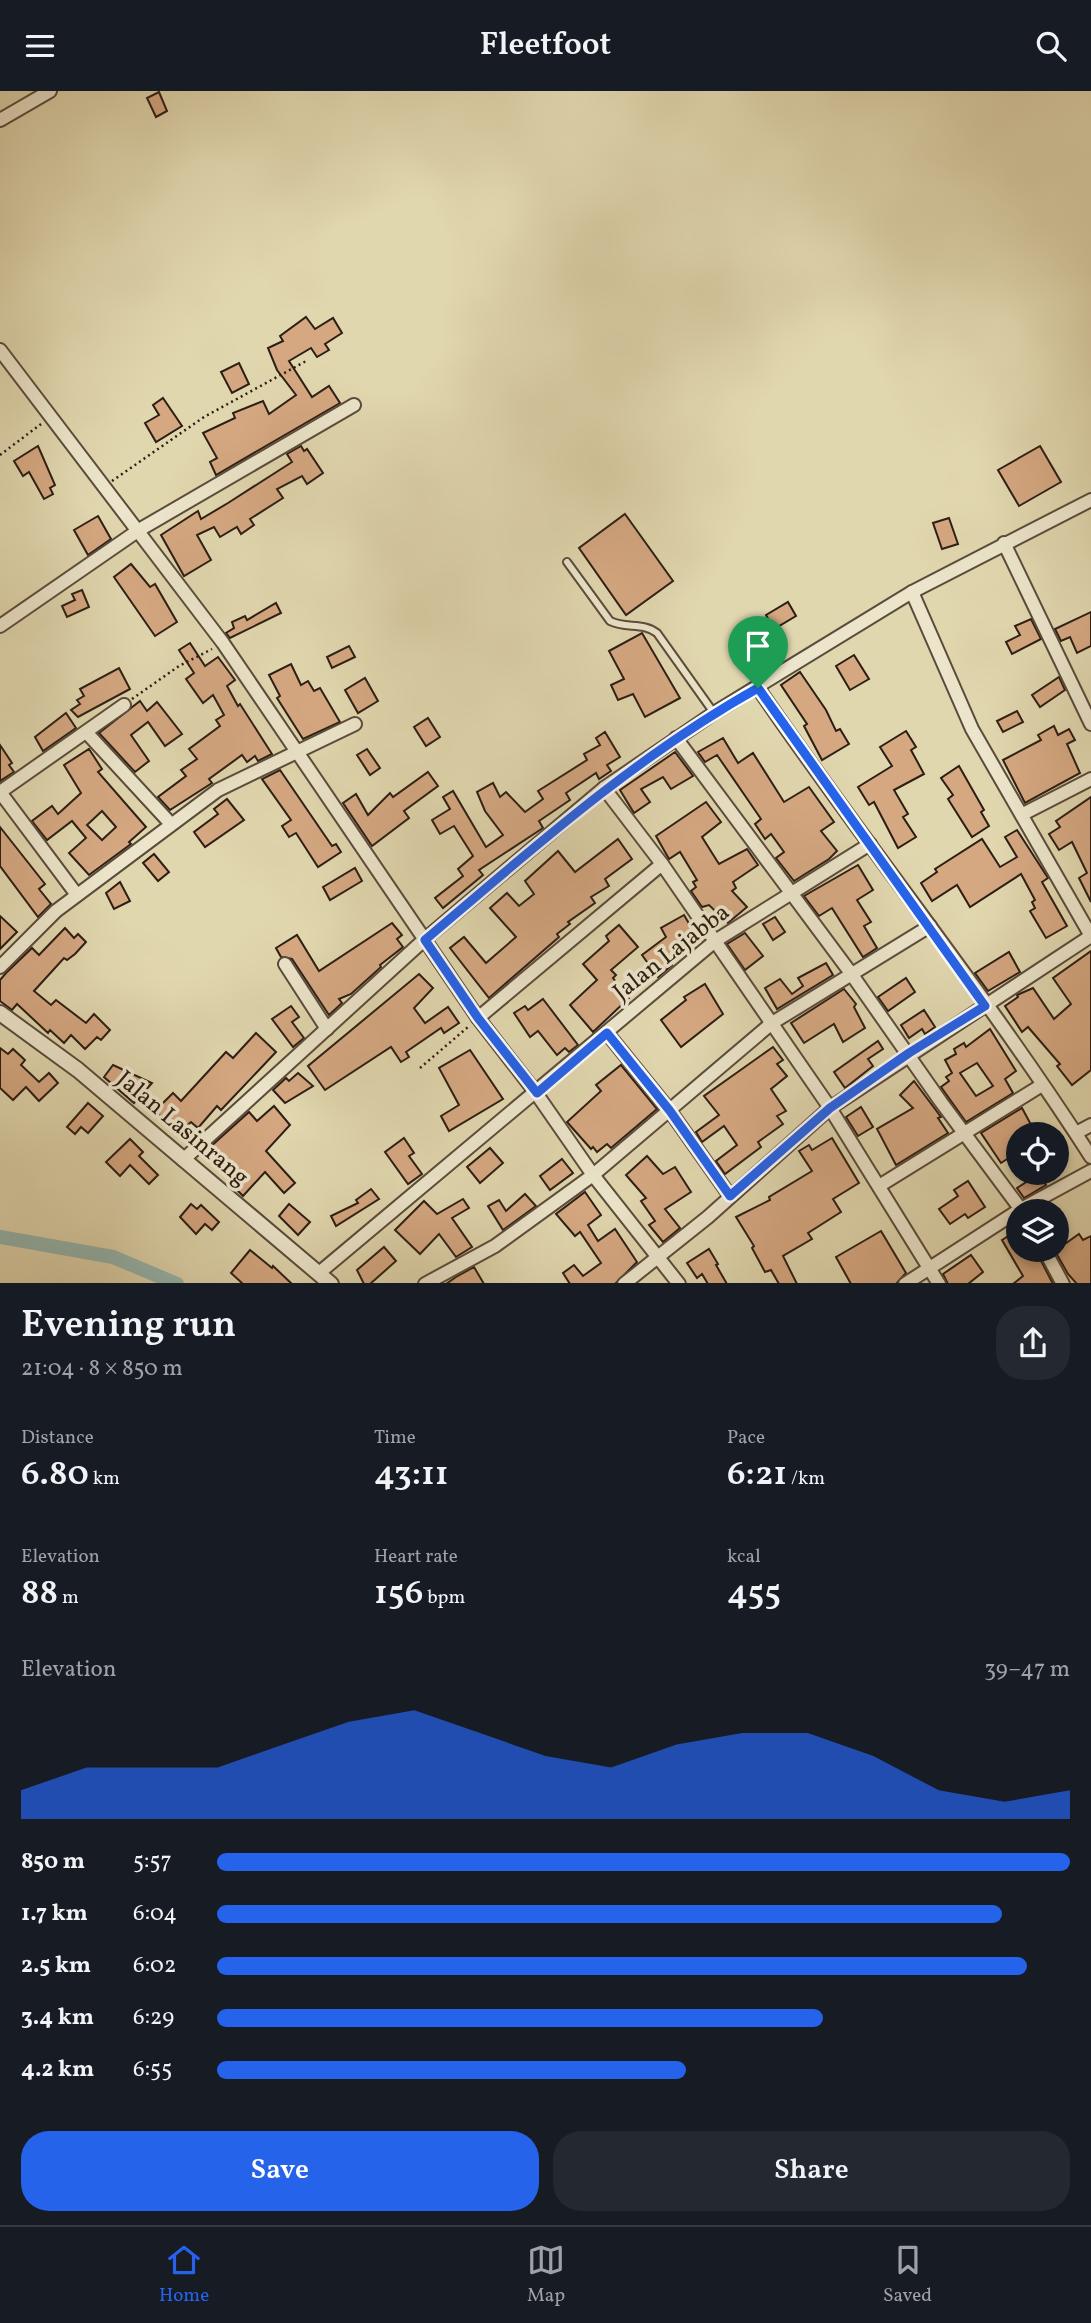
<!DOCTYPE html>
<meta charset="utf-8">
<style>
:root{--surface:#171b24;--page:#242831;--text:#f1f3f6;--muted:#9ea1a6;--line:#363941;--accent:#2563eb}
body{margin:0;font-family:Vollkorn,serif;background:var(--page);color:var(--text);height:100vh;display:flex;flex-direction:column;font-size:26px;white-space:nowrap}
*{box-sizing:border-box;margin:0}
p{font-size:23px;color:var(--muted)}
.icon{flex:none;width:38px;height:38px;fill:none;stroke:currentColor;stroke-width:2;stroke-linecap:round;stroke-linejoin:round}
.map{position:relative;height:1192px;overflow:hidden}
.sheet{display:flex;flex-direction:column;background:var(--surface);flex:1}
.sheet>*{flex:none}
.controls{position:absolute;left:1006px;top:1031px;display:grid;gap:14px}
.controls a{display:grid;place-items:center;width:63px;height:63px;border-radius:50%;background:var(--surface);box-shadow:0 4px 10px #0003;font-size:35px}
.pin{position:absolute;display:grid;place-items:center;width:60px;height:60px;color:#fff;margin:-72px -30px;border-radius:50% 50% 50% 0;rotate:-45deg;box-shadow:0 0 7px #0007}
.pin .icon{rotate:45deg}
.round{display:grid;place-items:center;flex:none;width:74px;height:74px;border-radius:28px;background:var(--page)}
.summary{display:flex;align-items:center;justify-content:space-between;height:119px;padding:0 21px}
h1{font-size:38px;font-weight:600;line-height:52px}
.metrics{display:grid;grid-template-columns:repeat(3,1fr);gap:10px;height:119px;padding:7px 21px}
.metrics div{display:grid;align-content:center}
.metrics b{font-size:35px;font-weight:600}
.metrics small{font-size:19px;font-weight:400}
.metrics p{font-size:19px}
.chart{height:196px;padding:14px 21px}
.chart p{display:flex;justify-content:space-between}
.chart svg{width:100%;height:126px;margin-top:7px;fill:var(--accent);opacity:.7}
.primary-button{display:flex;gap:14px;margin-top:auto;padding:14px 21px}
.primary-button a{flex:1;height:80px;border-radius:28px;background:var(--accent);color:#fff;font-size:28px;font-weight:600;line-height:80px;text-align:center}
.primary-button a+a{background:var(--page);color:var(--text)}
ul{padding:0 21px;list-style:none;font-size:23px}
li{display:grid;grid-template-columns:112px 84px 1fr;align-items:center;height:52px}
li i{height:18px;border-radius:9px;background:var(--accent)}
header{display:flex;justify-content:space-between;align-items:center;height:91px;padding:0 21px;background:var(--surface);font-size:32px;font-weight:600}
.tabs{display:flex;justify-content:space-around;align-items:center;height:98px;border-top:2px solid var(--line);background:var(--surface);font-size:19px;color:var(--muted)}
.tabs a{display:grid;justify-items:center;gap:4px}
.tabs .selected{color:var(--accent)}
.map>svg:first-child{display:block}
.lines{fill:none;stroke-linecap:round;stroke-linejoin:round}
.canal{stroke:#95b8b1;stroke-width:14}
.building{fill:#d5a882;stroke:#2d1e14;stroke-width:2;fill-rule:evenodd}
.service-casing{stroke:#5a4c3b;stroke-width:10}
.minor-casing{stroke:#5a4c3b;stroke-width:16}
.tertiary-casing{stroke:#5a4c3b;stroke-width:18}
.path{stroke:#2d1e14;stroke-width:2.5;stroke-dasharray:2 3.5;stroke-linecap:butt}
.service{stroke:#ece5cb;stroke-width:6}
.minor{stroke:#ece5cb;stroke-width:12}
.tertiary{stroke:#ece5cb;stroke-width:14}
.route-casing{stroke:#fff;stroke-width:14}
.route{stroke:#2563eb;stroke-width:9}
.labels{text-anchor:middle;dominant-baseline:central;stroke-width:7;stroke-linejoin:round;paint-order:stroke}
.street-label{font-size:24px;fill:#2d1e14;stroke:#ece5cb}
</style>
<header><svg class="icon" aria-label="menu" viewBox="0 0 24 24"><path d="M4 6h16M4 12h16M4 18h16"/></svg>Fleetfoot<svg class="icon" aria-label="search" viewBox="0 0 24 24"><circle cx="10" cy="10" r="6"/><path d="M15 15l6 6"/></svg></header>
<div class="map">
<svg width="1091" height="1193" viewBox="0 0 1091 1193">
<rect width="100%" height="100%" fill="#e1d7af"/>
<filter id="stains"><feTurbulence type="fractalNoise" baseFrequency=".00286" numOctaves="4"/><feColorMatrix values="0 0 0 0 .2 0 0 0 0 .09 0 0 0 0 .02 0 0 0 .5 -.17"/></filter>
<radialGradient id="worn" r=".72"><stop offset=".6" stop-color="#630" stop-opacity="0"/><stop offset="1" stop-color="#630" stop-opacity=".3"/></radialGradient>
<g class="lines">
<path class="canal" d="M0 1146 113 1166 177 1193"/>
</g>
<g class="building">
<path d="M159 1 167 20 156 26 147 7Z"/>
<path d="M306 226 315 238 333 227 342 242 325 253 329 259 317 266 311 257 289 270 312 306 329 295 340 312 216 384 210 371 217 367 203 342 235 327 233 322 263 310 269 323 296 304 277 279 268 257 283 250 280 245Z"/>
<path d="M239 272 249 293 232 302 221 281Z"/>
<path d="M163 307 182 335 156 351 145 332 159 324 153 314Z"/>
<path d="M38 355 55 394 50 397 53 403 44 408 29 381 23 385 14 370Z"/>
<path d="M301 355 304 360 307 358 323 382 307 393 302 385 277 398 283 407 250 428 254 434 241 443 237 436 220 446 214 436 197 444 211 469 184 485 161 444 198 420 201 428 228 412 292 371 287 363Z"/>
<path d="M1040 355 1061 391 1019 415 998 379Z"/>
<path d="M625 423 673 490 626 524 579 457Z"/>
<path d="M98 425 111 448 88 464 74 439Z"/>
<path d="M949 427 958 453 942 458 933 432Z"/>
<path d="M131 473 150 496 155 493 177 531 155 545 114 486Z"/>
<path d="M82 499 89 516 67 526 62 515 75 509 72 503Z"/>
<path d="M788 511 796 525 774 538 766 524Z"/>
<path d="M276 512 281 522 230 547 226 542 234 537 232 531 245 525 247 529Z"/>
<path d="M1091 521V555L1077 562 1070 546 1061 550 1055 538Z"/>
<path d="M1031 528 1041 548 1012 563 1006 551 1020 544 1015 535Z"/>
<path d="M642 542 680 607 645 626 633 603 618 609 611 594 624 588 609 560Z"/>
<path d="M190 552 205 575 218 566 235 589 227 595 238 615 240 613 272 663 258 670 255 665 247 671 242 664 209 688 212 692 170 719 158 706 186 685 181 679 197 668 189 658 220 635 216 629 224 624 213 604 203 612 186 588 194 582 179 559Z"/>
<path d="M349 555 355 566 332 577 327 566Z"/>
<path d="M854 564 869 588 850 599 836 575Z"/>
<path d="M291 573 301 594 308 590 314 600 320 597 340 631 303 648 277 607 280 605 269 584Z"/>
<path d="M119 577 130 598 78 626 71 619 80 613 77 609 84 605 80 598Z"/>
<path d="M800 581 826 619 836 640 840 638 849 653 822 669 804 635 807 633 781 594Z"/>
<path d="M1059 586 1065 599 1040 616 1032 604Z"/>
<path d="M365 587 378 610 358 622 345 599Z"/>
<path d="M140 610 147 620 157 611 182 643 165 655 148 631 131 644 149 670 135 681 99 642Z"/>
<path d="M1017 620 1023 631 1003 641 997 630Z"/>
<path d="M66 622 76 637 43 660 35 646Z"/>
<path d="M428 627 440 646 426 655 414 636Z"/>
<path d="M1054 635 1058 644 1069 638 1075 649 1067 653 1080 682 1025 712 1003 669 1041 649 1038 644Z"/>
<path d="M906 640 916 656 911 659 924 683 894 699 908 723 903 726 916 746 898 757 874 711 869 714 858 696 892 675 880 656Z"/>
<path d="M605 641 620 666 607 674 611 680 599 688 596 682 566 702 570 709 539 730 543 737 479 779 483 784 443 817 435 807 463 785 458 778 473 765 454 735 440 743 432 729 450 718 443 706 453 700 486 756 503 744 485 720 477 701 493 692 500 706 506 701 525 721 543 708 538 700 587 669 584 663 600 654 596 647Z"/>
<path d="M723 647 738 672 753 662 784 711 809 696 834 731 821 740 837 760 829 768 794 790 776 767 784 761 771 743 765 748 755 733 761 728 717 664 705 671 698 661Z"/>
<path d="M0 654 12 672 9 674 14 681 0 690Z"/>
<path d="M89 658 102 678 98 681 146 736 129 751 131 753 89 784 69 762 86 747 72 730 47 749 32 730 52 715 58 723 81 702 64 674ZM102 720 116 736 102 749 87 734Z"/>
<path d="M367 658 380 677 370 684 357 664Z"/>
<path d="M675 661 693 685 671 698 663 686 641 698 650 711 634 722 620 699Z"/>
<path d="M959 675 984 719 981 721 989 735 972 746 948 708 953 704 941 687Z"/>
<path d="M280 679 332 755 336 753 341 761 318 776 296 742 289 746 282 735 291 729 262 688Z"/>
<path d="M428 681 438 695 404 720 409 727 372 755 343 712 356 703 368 724 390 702 393 706Z"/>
<path d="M1091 706V811L1079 787 1087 782 1072 751 1059 759 1049 743 1060 736 1056 730Z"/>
<path d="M227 708 244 729 205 756 194 741 218 723 214 718Z"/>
<path d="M706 711 721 731 702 746 719 773 747 758 758 774 733 791 736 797 732 800 747 816 728 832 709 814 702 816 691 800 696 796 693 791 697 789 680 761 669 768 656 745Z"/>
<path d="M0 736 45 793 39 798 51 813 38 826 0 775Z"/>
<path d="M1017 739 1048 787 1042 791 1067 835 1046 847 1030 820 1035 817 1032 811 1035 809 1021 783 970 816 957 794 932 810 921 792 937 781 935 778 982 748 1000 776 1017 766 1005 746Z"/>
<path d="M618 748 632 768 605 788 609 795 591 806 595 812 568 831 570 833 557 843 559 846 489 907 450 857 464 846 486 872 516 846 490 817 507 802 519 815 534 803 525 790 558 760 575 781Z"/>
<path d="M154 763 169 781 158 790 143 772Z"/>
<path d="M858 774 873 799 857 809 871 831 864 835 877 857 863 866 832 817 819 825 804 805Z"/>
<path d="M355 777 362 790 330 809 323 796Z"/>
<path d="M120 791 130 810 114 818 106 802Z"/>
<path d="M684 824 698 848 667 866 672 874 658 886 642 864 666 846 661 837Z"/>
<path d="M0 825 17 841 0 858Z"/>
<path d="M775 826 785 841 773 849 763 833Z"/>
<path d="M392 832 402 844 397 848 403 856 380 874 381 876 351 903 339 908 342 912 329 924 292 868 281 866 276 857 297 844 319 880Z"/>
<path d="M619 834 638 856 611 879 616 884 613 887 629 907 593 941 570 914 597 889 583 873 609 850 606 845Z"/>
<path d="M65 837 74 847 78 843 86 851 75 863 67 869 64 867 34 900 51 914 56 909 86 932 94 923 110 939 101 949 97 946 85 958 71 944 64 952 50 939 48 942 17 913 12 919 0 910V889L6 882 32 857 39 864Z"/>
<path d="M745 842 763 865 745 879 727 853Z"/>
<path d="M1091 860V979L1072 994 1057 975 1060 973 1028 936 1022 941 1005 915 1018 906 1017 904 1033 897 1054 928 1071 913 1053 887Z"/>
<path d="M1009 861 1020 881 988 900 975 882Z"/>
<path d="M826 872 833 884 777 918 765 897 780 888 792 903 803 895 798 887Z"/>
<path d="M419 883 433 897 414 917 425 932 448 916 459 932 444 942 441 937 406 961 409 966 401 971 391 956 325 999 308 975Z"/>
<path d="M906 887 915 901 888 920 878 906Z"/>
<path d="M705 893 723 923 681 956 661 929 686 909 684 906Z"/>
<path d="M844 898 856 913 854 916 865 937 843 951 834 933 804 952 791 932Z"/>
<path d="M543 908 578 954 569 961 565 957 557 964 538 940 530 946 514 922 525 915 528 919Z"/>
<path d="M291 915 299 926 292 931 304 947 293 956 272 928Z"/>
<path d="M924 919 935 936 925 943 922 938 909 947 901 934Z"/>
<path d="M990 938 1016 980 1005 988 1013 1002 966 1031 941 996 949 990 946 986 952 982 945 969 956 963 954 958 964 952 966 956ZM977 972 993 995 976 1005 960 982Z"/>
<path d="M256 942 276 961 221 1019 217 1015 198 1037 191 1031 179 1042 155 1020 173 1002 181 1010 226 961 233 967Z"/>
<path d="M878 950 883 958 868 968 873 975 845 997 834 981Z"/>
<path d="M773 956 783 969 777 973 787 985 771 998 786 1020 777 1025 783 1033 758 1051 761 1056 725 1083 716 1070 737 1054 724 1035 702 1051 696 1041 719 1024 704 1005Z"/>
<path d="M0 957 8 963 13 958 25 969 21 974 39 991 49 982 58 992 39 1010 26 996 13 1009 0 997Z"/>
<path d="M470 959 503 1008 449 1040 441 1025 459 1014 439 977Z"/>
<path d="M113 974 152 992 134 1012 104 986Z"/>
<path d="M621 974 657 1018 611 1057 607 1053 597 1061 593 1056 591 1058 567 1031 601 1000 596 994Z"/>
<path d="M298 982 313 995 285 1012 273 999 286 987 289 990Z"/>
<path d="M914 990 941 1026 938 1027 948 1042 896 1074 877 1038 913 1017 900 1004Z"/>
<path d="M88 1012 103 1025 88 1042 81 1036 75 1043 67 1036Z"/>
<path d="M274 1015 290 1034 266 1060 295 1092 284 1102 265 1081 243 1105 232 1094 235 1091 209 1057 249 1021 257 1030Z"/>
<path d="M861 1016 873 1036 858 1045 846 1026Z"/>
<path d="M1022 1017 1036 1043H1018V1052L1011 1057 1015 1063 1001 1072 981 1042Z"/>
<path d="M404 1047 414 1062 409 1065 422 1083 408 1093 385 1061Z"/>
<path d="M832 1047 859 1092 833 1108 841 1121 808 1142 812 1148 783 1165 797 1193H779L771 1179 765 1181 752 1157 754 1155 736 1126 770 1109 769 1106 812 1080 799 1060 809 1054 812 1059Z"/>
<path d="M130 1048 143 1061 139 1065 158 1084 149 1093 130 1074 120 1085 106 1071Z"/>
<path d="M490 1057 503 1072 480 1092 467 1076Z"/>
<path d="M647 1065 663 1083 675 1076 691 1101 665 1118 680 1137 663 1151 649 1134 655 1130 641 1110 646 1107 626 1084Z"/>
<path d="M562 1068 573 1082 550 1099 540 1085Z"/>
<path d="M1039 1083 1046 1094 1024 1107 1017 1097Z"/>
<path d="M968 1090 985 1116 968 1127 965 1123 950 1133 939 1118 958 1105 954 1099Z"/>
<path d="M371 1098 379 1108 336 1135 331 1125 358 1112 356 1109Z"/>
<path d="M585 1101 601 1124 588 1134 598 1150 615 1138 637 1171 615 1193H570L563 1182 574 1174 583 1185 601 1172 580 1141 575 1145 556 1123Z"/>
<path d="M525 1103 536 1115 503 1139 488 1115 499 1109 506 1120Z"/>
<path d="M463 1108 469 1117 452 1127 472 1156 456 1166 439 1143 420 1163 395 1139 424 1110 437 1123Z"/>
<path d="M191 1113 197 1118 201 1114 219 1131 212 1139 205 1133 196 1143 180 1126Z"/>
<path d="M289 1113 310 1131 298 1144 279 1125Z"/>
<path d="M1018 1139V1158H1035L1053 1193H1013L1023 1185 1002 1149Z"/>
<path d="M881 1140 906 1182 896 1193H851L836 1166Z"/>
<path d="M1079 1143 1083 1149 1091 1145V1193H1077L1068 1183 1055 1160Z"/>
<path d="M384 1156 396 1170 370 1193H364L357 1179Z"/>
<path d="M709 1158 718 1173 716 1174 727 1193H708L702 1183 697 1187 687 1172Z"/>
<path d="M250 1159 272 1177 273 1175 292 1193H243L231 1182Z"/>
<path d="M971 1164 983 1181 968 1193H948L943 1183Z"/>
<path d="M474 1176 484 1193H446L456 1186Z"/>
</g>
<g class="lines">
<g class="service-casing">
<path id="service" d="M567 471 610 530C626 538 643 531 657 542L714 622"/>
</g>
<g class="minor-casing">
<g id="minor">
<path d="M0 29 50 0"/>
<path d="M0 259 223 552 478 927 536 1002 593 1084 679 1193"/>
<path d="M1004 452 1091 633"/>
<path d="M912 501 972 638 1091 845"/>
<path d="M0 535 139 439 354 314"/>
<path d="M758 597C866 755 988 905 1091 1066"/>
<path d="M87 642 170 732"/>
<path d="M676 647 850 881 941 1011 1022 1120"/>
<path d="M604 697 662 773 830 1017 939 1193"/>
<path d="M0 701 124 614"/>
<path d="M0 701 77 804"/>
<path d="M1023 723 1091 688"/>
<path d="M285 873 327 938"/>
<path d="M0 876 56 820 218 699 355 633"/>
<path d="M478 927 662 773"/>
<path d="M607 942 670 1020 730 1105"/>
<path d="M1076 1042 1091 1034"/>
<path d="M183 1069 425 848 604 697 714 622 912 501 1091 409"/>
<path d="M879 1095 1042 994"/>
<path d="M1044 1158 1063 1193"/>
<path d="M319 1182 715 850 870 753"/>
<path d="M425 1193 495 1155 593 1084 772 932 930 835"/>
<path d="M624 1193 708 1126 830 1017 1091 845"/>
<path d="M905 1193 1021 1118 1091 1080"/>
</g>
</g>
<g class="tertiary-casing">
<path id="tertiary" d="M0 922 78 979 331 1193"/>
</g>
<g class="path">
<path d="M0 364 41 333"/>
<path d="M112 390 204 326 308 269"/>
<path d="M132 608 179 575 212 558"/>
<path d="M420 977 468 936"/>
</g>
<use href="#service" class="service"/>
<use href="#minor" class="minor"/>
<use href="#tertiary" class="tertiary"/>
</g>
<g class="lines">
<g class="route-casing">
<path id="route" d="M758 597 985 915 909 962 830 1017 730 1105 670 1020 607 942 537 1002 478 927 425 849C532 758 635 666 758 597Z"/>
</g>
<use href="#route" class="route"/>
</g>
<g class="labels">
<g class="street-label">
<text transform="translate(672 862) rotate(-38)">Jalan Lajabba</text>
<text transform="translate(182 1038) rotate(40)">Jalan Lasinrang</text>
</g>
</g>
<rect width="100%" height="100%" filter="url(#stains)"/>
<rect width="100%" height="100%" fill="url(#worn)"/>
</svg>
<div class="controls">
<a><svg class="icon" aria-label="locate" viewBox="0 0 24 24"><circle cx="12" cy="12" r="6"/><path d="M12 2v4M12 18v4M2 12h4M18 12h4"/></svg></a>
<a><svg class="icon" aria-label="layers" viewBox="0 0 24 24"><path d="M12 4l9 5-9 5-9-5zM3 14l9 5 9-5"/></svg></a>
</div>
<div class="pin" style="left:758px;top:597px;background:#1e9e55"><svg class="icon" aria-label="arrive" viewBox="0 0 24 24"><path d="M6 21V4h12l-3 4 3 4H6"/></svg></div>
</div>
<section class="sheet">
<div class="summary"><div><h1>Evening run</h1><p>21:04 · 8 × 850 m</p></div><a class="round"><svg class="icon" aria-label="share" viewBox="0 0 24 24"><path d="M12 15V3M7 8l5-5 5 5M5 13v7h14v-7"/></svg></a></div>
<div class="metrics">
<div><p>Distance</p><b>6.80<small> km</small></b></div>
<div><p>Time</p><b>43:11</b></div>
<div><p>Pace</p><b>6:21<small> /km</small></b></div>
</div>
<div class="metrics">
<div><p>Elevation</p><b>88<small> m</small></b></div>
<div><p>Heart rate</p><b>156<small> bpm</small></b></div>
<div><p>kcal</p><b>455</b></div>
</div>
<div class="chart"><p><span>Elevation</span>39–47 m</p>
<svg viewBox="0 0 160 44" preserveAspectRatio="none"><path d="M0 44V34L10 26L20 26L30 26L40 18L50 10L60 6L70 14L80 22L90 26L100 18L110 14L120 14L130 22L140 34L150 38L160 34V44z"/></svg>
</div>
<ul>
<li><b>850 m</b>5:57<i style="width:100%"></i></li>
<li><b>1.7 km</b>6:04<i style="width:92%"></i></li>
<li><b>2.5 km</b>6:02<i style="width:95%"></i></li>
<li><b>3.4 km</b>6:29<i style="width:71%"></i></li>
<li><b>4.2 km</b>6:55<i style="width:55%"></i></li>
</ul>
<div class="primary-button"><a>Save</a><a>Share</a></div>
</section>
<nav class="tabs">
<a class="selected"><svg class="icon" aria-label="home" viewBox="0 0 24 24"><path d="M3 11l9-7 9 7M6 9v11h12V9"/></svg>Home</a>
<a><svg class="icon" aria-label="map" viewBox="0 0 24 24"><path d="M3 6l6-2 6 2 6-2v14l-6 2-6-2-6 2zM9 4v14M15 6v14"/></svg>Map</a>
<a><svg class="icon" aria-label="saved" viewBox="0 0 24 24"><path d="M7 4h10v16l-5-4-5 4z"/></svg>Saved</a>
</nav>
